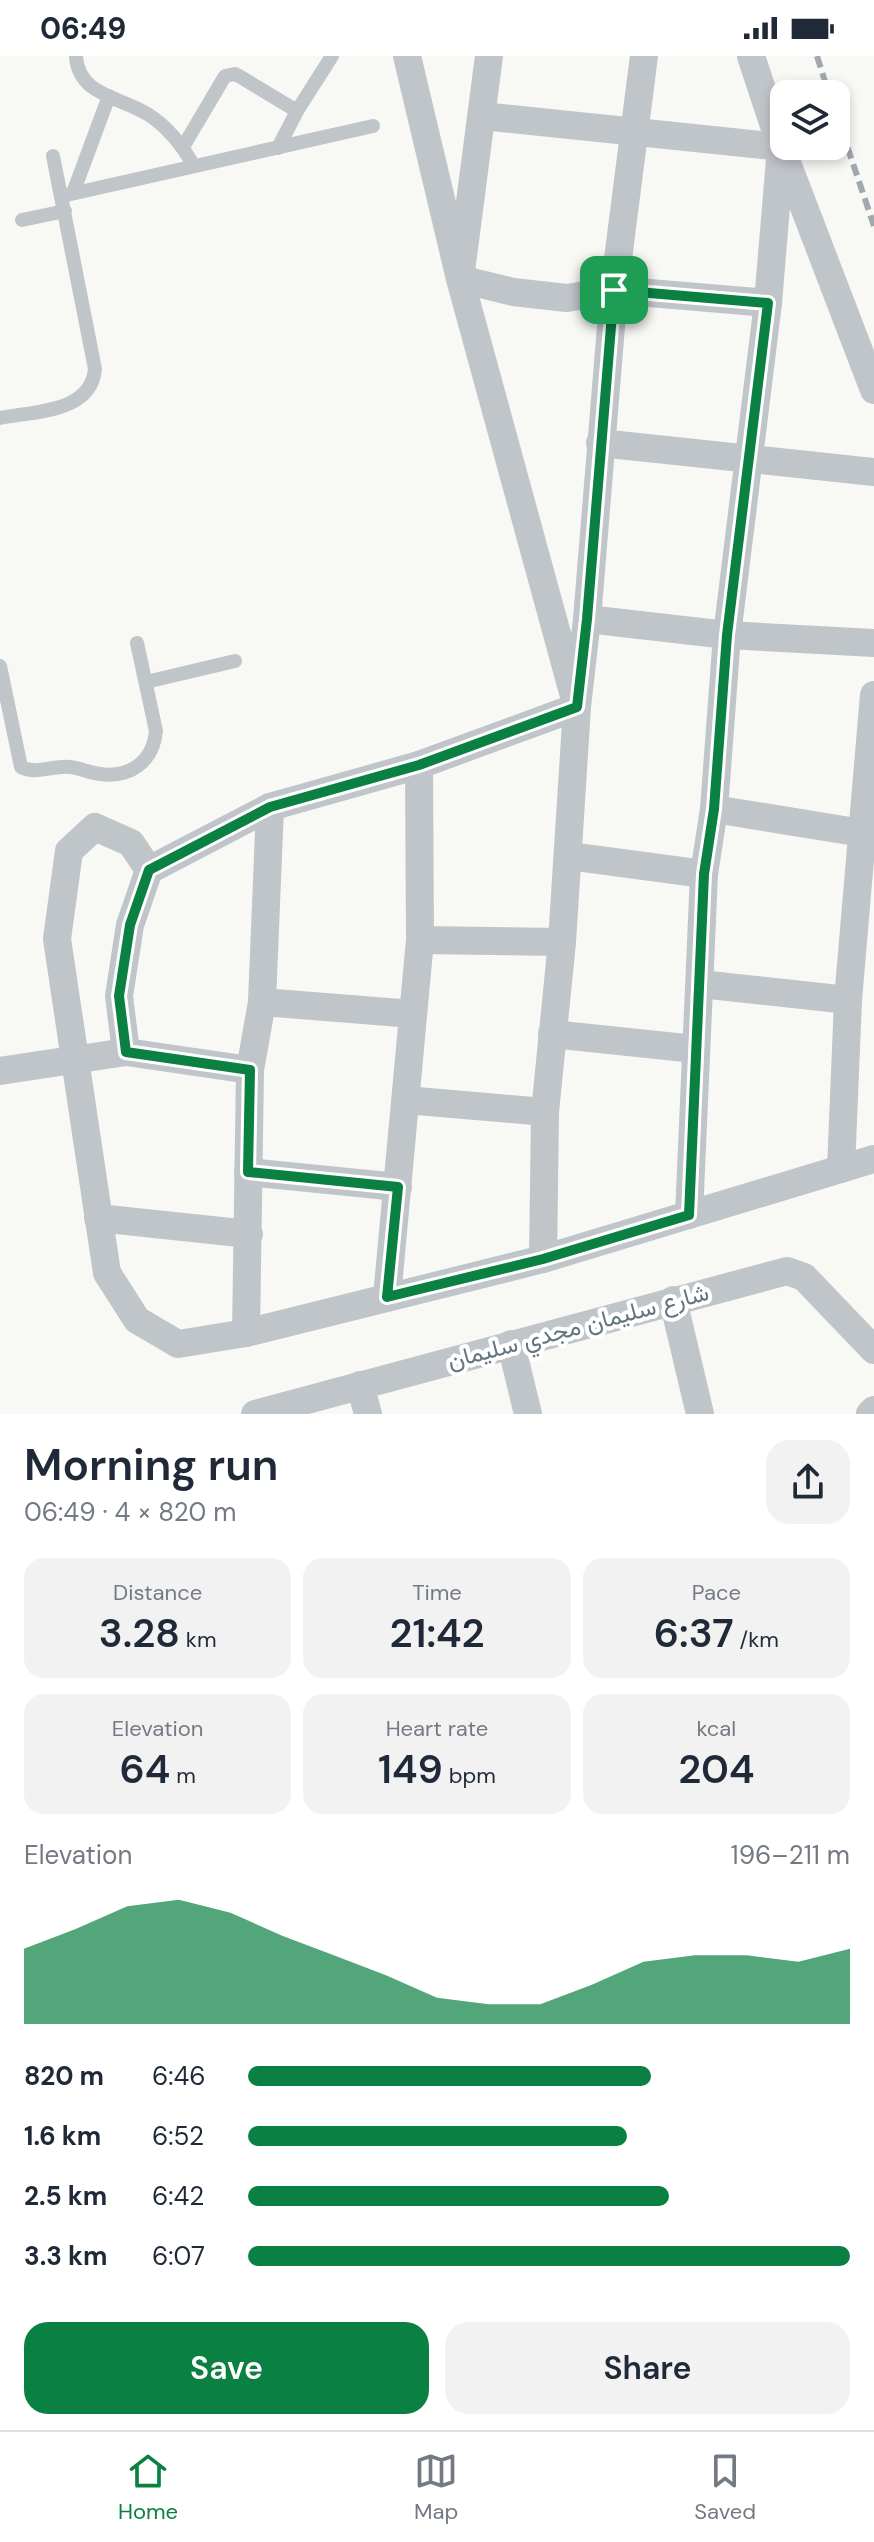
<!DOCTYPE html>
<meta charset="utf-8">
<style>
:root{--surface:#fff;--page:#f2f2f3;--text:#1f2937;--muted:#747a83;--line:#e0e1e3;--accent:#0b8043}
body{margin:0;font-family:"DM Sans",Vazirmatn,sans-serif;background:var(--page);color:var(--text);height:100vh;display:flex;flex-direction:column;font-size:30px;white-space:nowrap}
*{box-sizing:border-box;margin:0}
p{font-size:26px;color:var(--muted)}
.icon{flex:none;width:44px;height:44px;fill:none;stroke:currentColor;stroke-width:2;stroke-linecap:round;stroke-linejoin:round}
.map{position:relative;height:1358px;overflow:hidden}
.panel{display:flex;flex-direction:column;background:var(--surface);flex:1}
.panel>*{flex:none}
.tools{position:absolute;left:770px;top:24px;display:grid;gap:16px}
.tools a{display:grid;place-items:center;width:80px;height:80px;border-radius:16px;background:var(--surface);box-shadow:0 4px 12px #0003;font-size:40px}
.pin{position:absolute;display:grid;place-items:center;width:68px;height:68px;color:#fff;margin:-34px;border-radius:16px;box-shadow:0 4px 12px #0006}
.round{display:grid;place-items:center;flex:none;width:84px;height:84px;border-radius:24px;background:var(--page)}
.head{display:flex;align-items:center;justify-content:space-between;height:136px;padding:0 24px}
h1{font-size:44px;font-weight:600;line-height:60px}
.metrics{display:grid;grid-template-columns:repeat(3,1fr);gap:12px;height:136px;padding:8px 24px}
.metrics div{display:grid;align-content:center;border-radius:20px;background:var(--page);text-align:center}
.metrics b{font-size:40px;font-weight:600}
.metrics small{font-size:22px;font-weight:400}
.metrics p{font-size:22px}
.chart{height:224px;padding:16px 24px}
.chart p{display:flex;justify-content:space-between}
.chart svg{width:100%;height:144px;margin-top:8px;fill:var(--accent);opacity:.7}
.button{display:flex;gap:16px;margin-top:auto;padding:16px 24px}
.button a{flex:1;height:92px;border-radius:24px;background:var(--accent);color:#fff;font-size:32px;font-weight:600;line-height:92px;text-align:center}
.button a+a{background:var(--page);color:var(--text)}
ul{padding:0 24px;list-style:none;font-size:26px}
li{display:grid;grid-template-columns:128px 96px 1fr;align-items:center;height:60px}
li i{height:20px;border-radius:10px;background:var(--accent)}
.status{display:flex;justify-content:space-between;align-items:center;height:56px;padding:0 40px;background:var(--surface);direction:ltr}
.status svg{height:22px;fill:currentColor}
.dock{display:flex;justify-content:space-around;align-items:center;height:112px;border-top:2px solid var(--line);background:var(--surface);font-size:22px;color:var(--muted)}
.dock a{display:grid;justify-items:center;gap:4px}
.dock .active{color:var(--accent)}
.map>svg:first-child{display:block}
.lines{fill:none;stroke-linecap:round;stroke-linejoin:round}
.service{stroke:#c0c5c9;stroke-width:14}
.minor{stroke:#c0c5c9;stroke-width:28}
.rail{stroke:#a1a9ae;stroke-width:6;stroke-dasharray:12 6;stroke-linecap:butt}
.route-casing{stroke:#fff;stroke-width:16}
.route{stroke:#0b8043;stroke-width:10}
.labels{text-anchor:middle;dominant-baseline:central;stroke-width:8;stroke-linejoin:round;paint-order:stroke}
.street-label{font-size:24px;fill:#627580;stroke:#fff}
</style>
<div class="status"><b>06:49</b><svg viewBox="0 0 49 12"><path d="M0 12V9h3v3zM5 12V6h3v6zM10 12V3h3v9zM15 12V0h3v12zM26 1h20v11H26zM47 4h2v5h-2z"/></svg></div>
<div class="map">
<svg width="874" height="1358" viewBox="0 0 874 1358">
<rect width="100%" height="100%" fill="#f8f8f5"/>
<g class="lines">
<g class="service">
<path d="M76 0C78 40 122 41 149 59 169 72 182 89 194 110"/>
<path d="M183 91 225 20 235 18 239 20 297 55"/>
<path d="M278 92 297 55 332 0"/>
<path d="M73 137 109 40"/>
<path d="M62 140 373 70"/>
<path d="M22 164 65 155"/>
<path d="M0 362C34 355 91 357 95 313L53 100"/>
<path d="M0 610 21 711C36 719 54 709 70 711 80 712 90 717 100 718 130 722 153 706 156 675L137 587"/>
<path d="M146 626 235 605"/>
</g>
<g class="minor">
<path d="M407 0 460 223 577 651 562 886 545 1056 543 1203 874 1103"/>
<path d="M489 0 460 223 513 236 567 242 614 234 768 247"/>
<path d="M644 0 614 234 587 563 727 579 874 587"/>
<path d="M751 0 781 91 874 334"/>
<path d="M483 60 781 91 768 247 727 579 714 753 704 818 689 1159"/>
<path d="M600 387 874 416"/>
<path d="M714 753 862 777"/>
<path d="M569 800 704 818"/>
<path d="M420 884 562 886"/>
<path d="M700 928 848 944"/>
<path d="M262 946 413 958"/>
<path d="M552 978 695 993"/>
<path d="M126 996 250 1014 262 946 270 751"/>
<path d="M0 1015 126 996 119 940 130 869 149 814"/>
<path d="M406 1044 545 1056"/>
<path d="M841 1113 848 944 874 639"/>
<path d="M248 1116 398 1131"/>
<path d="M98 1162 249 1178"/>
<path d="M543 1203 246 1277 178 1288 137 1264 107 1217 57 883 69 795 95 771 131 787 149 814 270 751 419 709 577 651 587 563"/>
<path d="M387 1241 420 884 419 709"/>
<path d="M673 1244 700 1358"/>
<path d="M246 1277 250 1014"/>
<path d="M511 1288 528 1358"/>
<path d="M360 1329 368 1358"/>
<path d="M255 1358 787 1215 804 1221 874 1294"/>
<path d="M870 1358 874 1354"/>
</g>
<g class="rail">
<path d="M817 0 829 38"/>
<path d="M836 57 874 170"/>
</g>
</g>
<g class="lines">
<g class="route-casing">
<path id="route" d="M614 234 768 247 727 579 714 753 704 818 689 1159 543 1203 387 1241 398 1131 248 1116 250 1014 126 996 119 940 130 869 149 814 270 751 419 709 577 651 587 563Z"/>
</g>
<use href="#route" class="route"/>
</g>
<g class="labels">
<g class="street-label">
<text transform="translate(578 1270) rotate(-15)">شارع سليمان مجدي سليمان</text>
</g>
</g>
</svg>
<div class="tools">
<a><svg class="icon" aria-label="layers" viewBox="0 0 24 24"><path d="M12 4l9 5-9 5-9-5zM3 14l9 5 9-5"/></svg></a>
</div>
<div class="pin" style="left:614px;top:234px;background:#1e9e55"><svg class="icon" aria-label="arrive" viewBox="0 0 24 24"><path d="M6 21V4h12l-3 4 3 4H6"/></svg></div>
</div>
<section class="panel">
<div class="head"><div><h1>Morning run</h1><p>06:49 · 4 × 820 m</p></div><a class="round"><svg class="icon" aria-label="share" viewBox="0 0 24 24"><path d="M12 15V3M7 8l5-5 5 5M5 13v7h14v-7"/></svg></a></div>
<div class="metrics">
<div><p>Distance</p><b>3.28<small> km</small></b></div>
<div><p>Time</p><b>21:42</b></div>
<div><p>Pace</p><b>6:37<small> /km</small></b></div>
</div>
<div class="metrics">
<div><p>Elevation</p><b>64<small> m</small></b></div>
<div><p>Heart rate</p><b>149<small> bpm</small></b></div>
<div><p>kcal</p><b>204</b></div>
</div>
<div class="chart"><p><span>Elevation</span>196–211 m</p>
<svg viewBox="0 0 160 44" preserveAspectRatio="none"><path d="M0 44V21L10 15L20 8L30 6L40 10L50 17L60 23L70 29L80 36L90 38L100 38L110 32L120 25L130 23L140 23L150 25L160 21V44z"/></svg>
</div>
<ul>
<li><b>820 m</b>6:46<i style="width:67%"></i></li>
<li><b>1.6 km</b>6:52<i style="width:63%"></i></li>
<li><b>2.5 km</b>6:42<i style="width:70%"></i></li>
<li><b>3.3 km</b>6:07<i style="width:100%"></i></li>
</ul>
<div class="button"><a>Save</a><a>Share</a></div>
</section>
<nav class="dock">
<a class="active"><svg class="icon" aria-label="home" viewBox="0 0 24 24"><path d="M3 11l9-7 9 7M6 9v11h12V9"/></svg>Home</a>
<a><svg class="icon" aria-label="map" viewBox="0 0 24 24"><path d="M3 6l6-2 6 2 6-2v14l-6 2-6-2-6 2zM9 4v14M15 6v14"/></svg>Map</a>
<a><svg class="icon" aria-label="saved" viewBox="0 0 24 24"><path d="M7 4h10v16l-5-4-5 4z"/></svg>Saved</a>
</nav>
